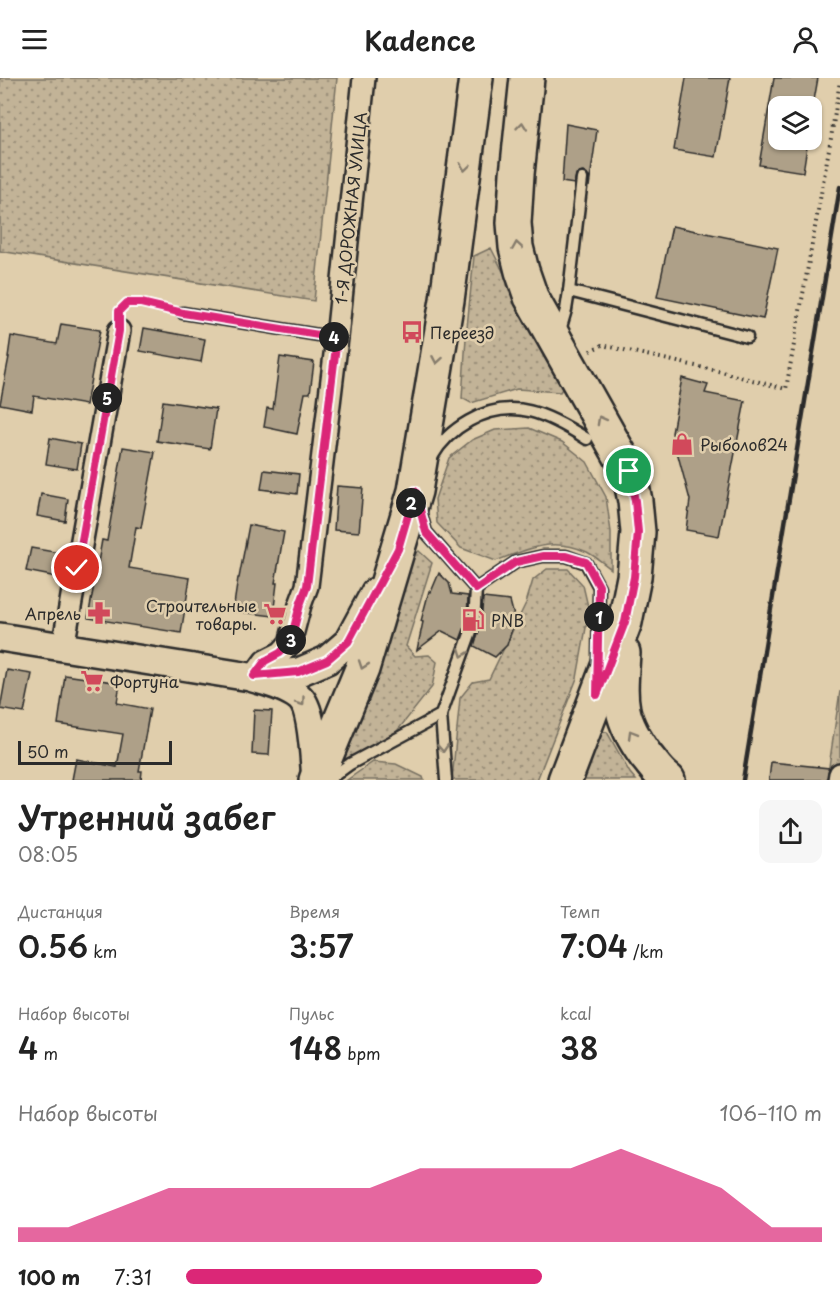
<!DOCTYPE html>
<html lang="ru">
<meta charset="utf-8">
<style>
:root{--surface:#fff;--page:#f6f6f6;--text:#222;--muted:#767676;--accent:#db2777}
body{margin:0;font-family:"Playpen Sans",sans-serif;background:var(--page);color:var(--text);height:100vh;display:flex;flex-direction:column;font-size:22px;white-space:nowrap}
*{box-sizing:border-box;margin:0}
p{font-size:20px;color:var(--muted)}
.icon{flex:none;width:33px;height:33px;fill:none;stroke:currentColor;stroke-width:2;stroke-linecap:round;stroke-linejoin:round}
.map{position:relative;height:702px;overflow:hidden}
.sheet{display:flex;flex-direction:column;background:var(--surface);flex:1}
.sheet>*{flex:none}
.buttons{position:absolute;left:768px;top:18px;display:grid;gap:12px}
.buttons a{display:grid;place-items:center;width:54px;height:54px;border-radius:12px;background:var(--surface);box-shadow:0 2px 4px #0004;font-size:30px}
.scale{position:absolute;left:18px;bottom:15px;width:154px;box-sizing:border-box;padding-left:6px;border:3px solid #2b2b2b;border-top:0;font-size:16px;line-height:21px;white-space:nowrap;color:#2b2b2b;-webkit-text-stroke:4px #e0ceac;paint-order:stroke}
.pin{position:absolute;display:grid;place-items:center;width:51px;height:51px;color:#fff;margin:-26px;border:3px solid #fff;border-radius:50%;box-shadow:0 2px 6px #0007}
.km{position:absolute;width:30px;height:30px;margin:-15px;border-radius:50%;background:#222;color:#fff;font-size:16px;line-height:30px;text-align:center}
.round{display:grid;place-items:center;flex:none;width:63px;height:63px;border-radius:12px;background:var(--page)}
.headline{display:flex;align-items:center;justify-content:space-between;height:102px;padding:0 18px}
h1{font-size:33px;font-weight:600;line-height:45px}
.figures{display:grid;grid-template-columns:repeat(3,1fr);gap:9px;height:102px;padding:6px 18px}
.figures div{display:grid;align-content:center}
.figures b{font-size:30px;font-weight:600}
.figures small{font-size:16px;font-weight:400}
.figures p{font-size:16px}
.chart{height:168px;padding:12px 18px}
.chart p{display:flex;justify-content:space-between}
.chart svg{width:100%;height:108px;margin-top:6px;fill:var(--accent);opacity:.7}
ul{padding:0 18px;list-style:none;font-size:20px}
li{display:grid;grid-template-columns:96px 72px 1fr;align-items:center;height:45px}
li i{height:15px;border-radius:8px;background:var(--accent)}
header{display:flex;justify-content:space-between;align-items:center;height:78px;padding:0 18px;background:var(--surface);font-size:27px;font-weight:600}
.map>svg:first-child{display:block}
.grass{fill:url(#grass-dots);stroke:#766f61;stroke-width:1.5}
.building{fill:#aea088;stroke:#2b2b2b;stroke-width:1.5}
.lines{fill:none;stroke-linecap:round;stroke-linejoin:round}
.service-casing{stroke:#2b2b2b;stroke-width:15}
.minor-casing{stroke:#2b2b2b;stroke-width:26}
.tertiary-casing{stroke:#2b2b2b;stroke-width:32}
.primary-casing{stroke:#2b2b2b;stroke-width:38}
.path{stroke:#2b2b2b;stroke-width:4;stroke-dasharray:1.5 4.5;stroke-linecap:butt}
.service{stroke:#e0ceac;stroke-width:10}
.minor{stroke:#e0ceac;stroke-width:21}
.tertiary{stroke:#e0ceac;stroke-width:27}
.primary{stroke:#e0ceac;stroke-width:33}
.rail{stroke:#2b2b2b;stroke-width:4.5}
.oneway{stroke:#867c6c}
.route-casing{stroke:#fff;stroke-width:12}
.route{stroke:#db2777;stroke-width:8}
.labels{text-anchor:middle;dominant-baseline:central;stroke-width:5;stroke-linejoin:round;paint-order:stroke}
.street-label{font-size:16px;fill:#2b2b2b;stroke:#e0ceac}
.poi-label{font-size:16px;fill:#2b2b2b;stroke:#e0ceac;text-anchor:start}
</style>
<header><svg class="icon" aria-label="menu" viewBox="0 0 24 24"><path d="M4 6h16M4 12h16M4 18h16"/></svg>Kadence<svg class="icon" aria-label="person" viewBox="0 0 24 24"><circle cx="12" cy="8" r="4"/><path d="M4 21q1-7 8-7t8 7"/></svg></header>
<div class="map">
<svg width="840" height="702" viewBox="0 0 840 702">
<defs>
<pattern id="grass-dots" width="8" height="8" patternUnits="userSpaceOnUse" patternTransform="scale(1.5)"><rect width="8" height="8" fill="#c2b397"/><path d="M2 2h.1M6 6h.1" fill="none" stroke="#9e927b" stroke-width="1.8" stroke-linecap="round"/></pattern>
</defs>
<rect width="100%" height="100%" fill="#e0ceac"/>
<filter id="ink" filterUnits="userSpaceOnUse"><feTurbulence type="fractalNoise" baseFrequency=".0167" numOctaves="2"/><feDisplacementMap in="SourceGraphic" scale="12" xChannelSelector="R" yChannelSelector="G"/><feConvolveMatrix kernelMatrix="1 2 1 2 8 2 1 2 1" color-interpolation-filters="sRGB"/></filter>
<g filter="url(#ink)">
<g class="grass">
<path d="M0 0H337L314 223 0 173Z"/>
<path d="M491 170 533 252 565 306 560 314 517 311 471 325 462 320 466 260 474 178Z"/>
<path d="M529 350 562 364 587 384 606 419 611 454V491C603 485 595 478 587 474 554 459 528 470 496 483L461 470 437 445 435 421 449 380 472 362 495 352Z"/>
<path d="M419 473 432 485 406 568 415 578 429 577 437 584 432 609 394 657 343 684 336 682 388 558 414 476Z"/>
<path d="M547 491H568L583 507 589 533 577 600 537 702H452L460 620 473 604 489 601 526 525 533 502Z"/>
<path d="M840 613V702H827Z"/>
<path d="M598 653 607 654 630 695 636 702H580Z"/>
<path d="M373 684 396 686 423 699 424 702H347Z"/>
</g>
<g class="building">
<path d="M686 0H730L716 79 674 72Z"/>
<path d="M774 0H818L813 28H778V62H808L803 94 759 87Z"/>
<path d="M566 46 597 52 589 109V99L583 94 576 96 574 106 562 104Z"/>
<path d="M672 148 778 170 763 241 657 219Z"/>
<path d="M61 246 100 252 86 327 34 318 32 332 0 326 9 279H8L11 258 57 266Z"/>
<path d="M144 250 205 261 201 284 140 273Z"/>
<path d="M280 279 314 284 310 315H305L297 356 264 349 267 330 273 331Z"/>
<path d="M682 300 708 307 705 315 745 323 719 458 686 452 690 422 672 355Z"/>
<path d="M163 323 216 331 210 371 157 363Z"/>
<path d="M50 360 81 366 77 391 46 386Z"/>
<path d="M123 369 155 374 141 450 136 449 129 490 190 500 181 555 88 540 102 462 107 463Z"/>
<path d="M264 392 299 396 297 416 261 411Z"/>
<path d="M337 408 363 410 359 454 334 452Z"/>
<path d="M41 416 68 421 65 443 37 438Z"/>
<path d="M249 447 284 454 275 505H277L273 538 233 533 238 500H239Z"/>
<path d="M31 470 66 476 62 500 26 493Z"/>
<path d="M439 495 449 505 452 516 468 518 467 543 460 562 442 553 417 572 423 544 421 543 429 513 431 514Z"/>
<path d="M483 520 510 523 515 542 507 567 495 579 474 568 481 546Z"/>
<path d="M7 592 32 596 24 635 0 631Z"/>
<path d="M65 597 120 605 117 625 150 631 139 693H142L141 702H72L76 681 117 689 123 656 58 646Z"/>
<path d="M254 632 272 633 269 677 252 676Z"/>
<path d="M771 684 829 690 827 702H769Z"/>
</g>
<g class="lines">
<g class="service-casing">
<g id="service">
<path d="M569 213 747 259"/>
<path d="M183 235 337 260"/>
<path d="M559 256 566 232 569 213 582 101"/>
<path d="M432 379C441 363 453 352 469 343 513 318 548 336 587 361"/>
<path d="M476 511 516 484 543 478H566L586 485 599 509 598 581"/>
<path d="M441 637 446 702"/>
<path d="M328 702 350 686 441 637 474 545 476 511 426 454 420 432"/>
</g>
</g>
<g class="minor-casing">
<g id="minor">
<path d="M63 569 119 253"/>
<path d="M254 598 265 583 281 575 290 565 300 527 307 508 337 260 364 0"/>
<path d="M839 702 840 696"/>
</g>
</g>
<g class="tertiary-casing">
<g id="tertiary">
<path d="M0 559 250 599C266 604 286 608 299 619 313 630 314 682 316 701"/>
<path d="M258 598 299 594 327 582 348 564 375 514"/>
</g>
</g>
<g class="primary-casing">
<g id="primary">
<path d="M527 0 517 96 514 145 516 169 522 193 531 219 629 393 635 423 638 454 634 499 625 544 565 702"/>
<path d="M623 575C620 622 617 638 646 678 653 686 659 696 668 702"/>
<path d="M316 702 362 591 415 413 447 222 476 0"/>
</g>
</g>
<g class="path">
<path d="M119 235 127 225H141L169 232"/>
<path d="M590 273 602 267 718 293 786 311 831 60 840 3"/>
</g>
<use href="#service" class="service"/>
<use href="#minor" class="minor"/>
<use href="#tertiary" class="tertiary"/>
<use href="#primary" class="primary"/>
<path class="rail" d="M743 702 840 109"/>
</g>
<defs><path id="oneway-chevron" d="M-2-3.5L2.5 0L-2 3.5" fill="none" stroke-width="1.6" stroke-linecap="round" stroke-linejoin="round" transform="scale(1.5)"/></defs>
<g class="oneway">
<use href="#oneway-chevron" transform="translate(522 48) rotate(-84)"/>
<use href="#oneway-chevron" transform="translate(465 89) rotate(98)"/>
<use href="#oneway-chevron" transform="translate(517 168) rotate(-99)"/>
<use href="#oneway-chevron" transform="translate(437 282) rotate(100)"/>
<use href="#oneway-chevron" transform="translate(601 342) rotate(-119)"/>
<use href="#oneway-chevron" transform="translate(463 575) rotate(110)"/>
<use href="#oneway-chevron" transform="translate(363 587) rotate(109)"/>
<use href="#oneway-chevron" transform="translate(301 624) rotate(54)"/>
<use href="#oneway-chevron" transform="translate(632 656) rotate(-120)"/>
<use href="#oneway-chevron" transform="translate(443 670) rotate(86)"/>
</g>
</g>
<g class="lines" filter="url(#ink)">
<g class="route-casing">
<path id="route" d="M77 490 119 253V233L127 225H141L183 235 337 260 307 508 300 527 290 565 280 575 265 583 254 598 298 594 327 582 348 564 398 471 415 413 426 454 476 511 516 484 543 478H566L586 484 599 508 597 617 625 544 634 499 638 454 635 423 629 393"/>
</g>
<use href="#route" class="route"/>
</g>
<defs>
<g id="bus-bare" transform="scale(1.8)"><path d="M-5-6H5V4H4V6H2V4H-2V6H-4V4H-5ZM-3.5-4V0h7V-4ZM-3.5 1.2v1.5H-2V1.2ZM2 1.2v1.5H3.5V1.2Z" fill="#d1495b" stroke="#e0ceac" stroke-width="2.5" paint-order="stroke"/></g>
<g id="shop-bare" transform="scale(1.8)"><path d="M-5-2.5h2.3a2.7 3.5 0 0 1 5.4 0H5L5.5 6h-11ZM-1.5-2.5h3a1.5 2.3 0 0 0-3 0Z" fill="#d1495b" stroke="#e0ceac" stroke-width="2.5" paint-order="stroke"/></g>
<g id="pharmacy-bare" transform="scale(1.8)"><path d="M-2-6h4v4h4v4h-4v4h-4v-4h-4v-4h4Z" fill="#d1495b" stroke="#e0ceac" stroke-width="2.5" paint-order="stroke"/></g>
<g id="supermarket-bare" transform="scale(1.8)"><path d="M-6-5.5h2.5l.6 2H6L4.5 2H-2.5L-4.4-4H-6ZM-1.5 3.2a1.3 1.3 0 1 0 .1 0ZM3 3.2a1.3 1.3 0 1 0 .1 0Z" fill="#d1495b" stroke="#e0ceac" stroke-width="2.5" paint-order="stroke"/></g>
<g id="fuel-bare" transform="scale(1.8)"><path d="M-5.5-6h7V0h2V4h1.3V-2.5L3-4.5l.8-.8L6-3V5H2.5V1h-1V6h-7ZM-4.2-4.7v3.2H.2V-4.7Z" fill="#d1495b" stroke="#e0ceac" stroke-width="2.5" paint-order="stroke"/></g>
</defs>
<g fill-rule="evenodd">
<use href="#bus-bare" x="412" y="254"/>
<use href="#shop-bare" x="682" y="366"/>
<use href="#pharmacy-bare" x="99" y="535"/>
<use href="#supermarket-bare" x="275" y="536"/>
<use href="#fuel-bare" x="473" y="542"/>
<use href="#supermarket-bare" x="92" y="603"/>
</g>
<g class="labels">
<g class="street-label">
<text transform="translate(350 130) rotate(-84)">1-Я ДОРОЖНАЯ УЛИЦА</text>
</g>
<g class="poi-label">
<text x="430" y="254">Переезд</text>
<text x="700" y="366">Рыболов24</text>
<text x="257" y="527" text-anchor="end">Строительные<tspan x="257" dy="18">товары.</tspan></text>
<text x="81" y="535" text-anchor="end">Апрель</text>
<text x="491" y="542">PNB</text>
<text x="110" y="603">Фортуна</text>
</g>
</g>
</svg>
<div class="buttons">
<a><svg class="icon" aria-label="layers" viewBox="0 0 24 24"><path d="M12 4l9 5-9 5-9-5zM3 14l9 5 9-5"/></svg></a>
</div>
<div class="scale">50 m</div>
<div class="pin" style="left:629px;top:393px;background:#1e9e55"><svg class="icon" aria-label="arrive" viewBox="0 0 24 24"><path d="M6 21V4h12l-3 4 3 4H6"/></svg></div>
<div class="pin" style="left:77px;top:490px;background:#d93025"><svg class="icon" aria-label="check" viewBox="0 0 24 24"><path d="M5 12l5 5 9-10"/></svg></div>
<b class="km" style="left:599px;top:539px">1</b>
<b class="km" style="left:411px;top:425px">2</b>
<b class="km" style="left:291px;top:562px">3</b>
<b class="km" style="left:334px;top:259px">4</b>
<b class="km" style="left:107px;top:320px">5</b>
</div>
<section class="sheet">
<div class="headline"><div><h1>Утренний забег</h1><p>08:05</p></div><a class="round"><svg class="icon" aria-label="share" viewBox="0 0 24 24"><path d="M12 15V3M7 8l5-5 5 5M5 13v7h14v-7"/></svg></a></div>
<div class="figures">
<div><p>Дистанция</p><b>0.56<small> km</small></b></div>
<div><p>Время</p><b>3:57</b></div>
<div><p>Темп</p><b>7:04<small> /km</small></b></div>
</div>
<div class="figures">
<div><p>Набор высоты</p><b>4<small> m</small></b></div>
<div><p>Пульс</p><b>148<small> bpm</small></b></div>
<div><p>kcal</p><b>38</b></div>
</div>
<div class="chart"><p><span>Набор высоты</span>106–110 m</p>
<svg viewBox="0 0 160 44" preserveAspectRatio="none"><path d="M0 44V38L10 38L20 30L30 22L40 22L50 22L60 22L70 22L80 14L90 14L100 14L110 14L120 6L130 14L140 22L150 38L160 38V44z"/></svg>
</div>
<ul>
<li><b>100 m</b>7:31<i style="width:56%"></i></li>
</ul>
</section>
